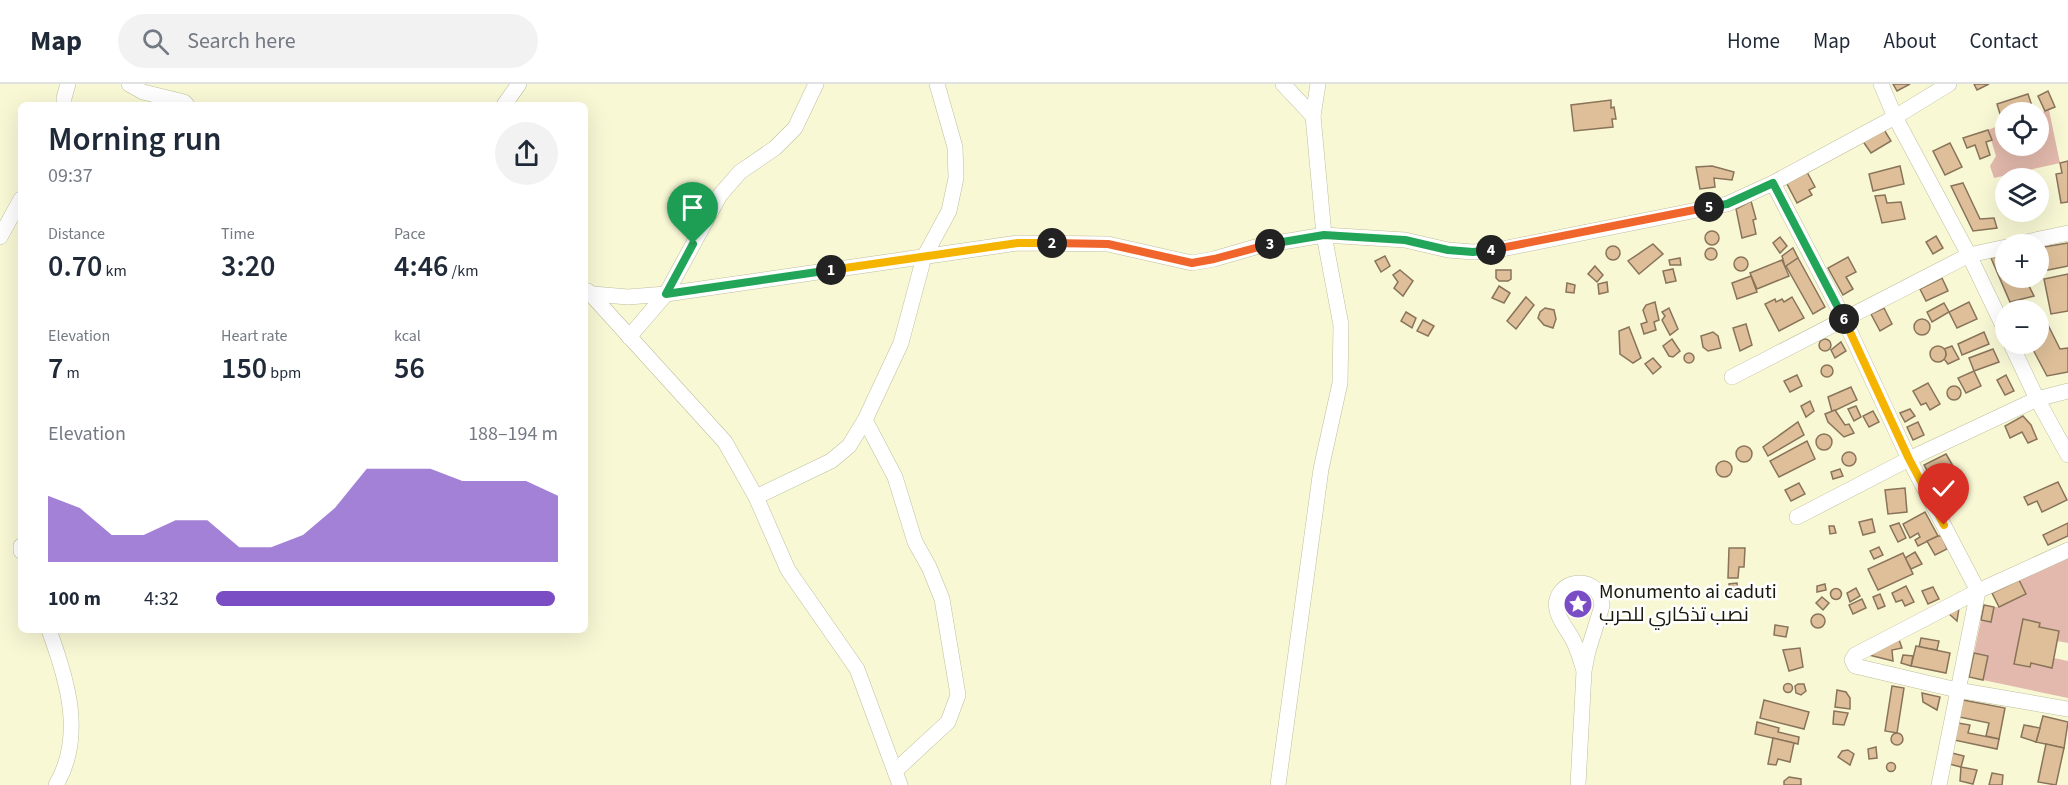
<!DOCTYPE html>
<meta charset="utf-8">
<style>
:root{--surface:#fff;--page:#f2f2f3;--text:#1f2937;--muted:#747a83;--line:#e0e1e3;--accent:#7b4dc5}
body{margin:0;font-family:"Source Sans 3",Cairo,sans-serif;background:var(--page);color:var(--text);height:100vh;display:flex;flex-direction:column;font-size:22px;white-space:nowrap}
*{box-sizing:border-box;margin:0}
p{font-size:20px;color:var(--muted)}
.icon{flex:none;width:33px;height:33px;fill:none;stroke:currentColor;stroke-width:2;stroke-linecap:round;stroke-linejoin:round}
.map{position:relative;flex:1;overflow:hidden}
.sheet{position:absolute;left:18px;top:18px;width:570px;height:531px;display:flex;flex-direction:column;background:var(--surface);border-radius:9px;box-shadow:0 6px 24px #0002}
.sheet>*{flex:none}
.tools{position:absolute;left:1995px;top:18px;display:grid;gap:12px}
.tools a{display:grid;place-items:center;width:54px;height:54px;border-radius:50%;background:var(--surface);box-shadow:0 6px 24px #0002;font-size:30px}
.pin{position:absolute;display:grid;place-items:center;width:51px;height:51px;color:#fff;margin:-62px -26px;border-radius:50% 50% 50% 0;rotate:-45deg;box-shadow:0 0 6px #0007}
.pin .icon{rotate:45deg}
.km{position:absolute;width:30px;height:30px;margin:-15px;border-radius:50%;background:#222;color:#fff;font-size:16px;line-height:30px;text-align:center}
.round{display:grid;place-items:center;flex:none;width:63px;height:63px;border-radius:32px;background:var(--page)}
.head{display:flex;align-items:center;justify-content:space-between;height:102px;padding:0 30px}
h1{font-size:33px;font-weight:600;line-height:45px}
.stats{display:grid;grid-template-columns:repeat(3,1fr);gap:9px;height:102px;padding:6px 30px}
.stats div{display:grid;align-content:center}
.stats b{font-size:30px;font-weight:600}
.stats small{font-size:16px;font-weight:400}
.stats p{font-size:16px}
.chart{height:168px;padding:12px 30px}
.chart p{display:flex;justify-content:space-between}
.chart svg{width:100%;height:108px;margin-top:6px;fill:var(--accent);opacity:.7}
ul{padding:0 30px;list-style:none;font-size:20px}
li{display:grid;grid-template-columns:96px 72px 1fr;align-items:center;height:45px}
li i{height:15px;border-radius:8px;background:var(--accent)}
header{display:flex;align-items:center;gap:36px;box-sizing:border-box;height:84px;padding:0 30px;background:var(--surface);border-bottom:2px solid var(--line)}
header strong{font-size:28px}
nav{display:flex;gap:33px;margin-inline-start:auto;font-size:21px}
.search{width:420px;height:54px;background:var(--page);display:flex;align-items:center;gap:15px;box-sizing:border-box;padding:0 21px;border-radius:33px;color:var(--muted);font-size:22px}
.map>svg:first-child{display:block}
.green{fill:#e2b9ac}
.building{fill:#debf99;stroke:#89745a;stroke-width:1.5}
.lines{fill:none;stroke-linecap:round;stroke-linejoin:round}
.minor-casing{stroke:#bfbe9d;stroke-width:16}
.minor{stroke:#fff;stroke-width:15}
.split-1-casing{stroke:#fff;stroke-width:12}
.split-2-casing{stroke:#fff;stroke-width:12}
.split-3-casing{stroke:#fff;stroke-width:12}
.split-4-casing{stroke:#fff;stroke-width:12}
.split-5-casing{stroke:#fff;stroke-width:12}
.split-6-casing{stroke:#fff;stroke-width:12}
.split-7-casing{stroke:#fff;stroke-width:12}
.split-1{stroke:#22a559;stroke-width:8}
.split-2{stroke:#f5b400;stroke-width:8}
.split-3{stroke:#f0652b;stroke-width:8}
.split-4{stroke:#22a559;stroke-width:8}
.split-5{stroke:#f0652b;stroke-width:8}
.split-6{stroke:#22a559;stroke-width:8}
.split-7{stroke:#f5b400;stroke-width:8}
.labels{text-anchor:middle;dominant-baseline:central;stroke-width:5;stroke-linejoin:round;paint-order:stroke}
.poi-label{font-size:20px;fill:#18180b;stroke:#fff;text-anchor:start}
</style>
<header>
<strong>Map</strong>
<div class="search"><svg class="icon" aria-label="search" viewBox="0 0 24 24"><circle cx="10" cy="10" r="6"/><path d="M15 15l6 6"/></svg>Search here</div>
<nav><a>Home</a><a>Map</a><a>About</a><a>Contact</a></nav>
</header>
<div class="map">
<svg width="2068" height="701" viewBox="0 0 2068 701">
<rect width="100%" height="100%" fill="#f9f8d5"/>
<g class="green">
<path d="M2049 26 2060 79 1994 94 1990 82 1996 72 1988 46 2005 39 2006 62H2038L2039 29Z"/>
<path d="M2068 473V559L2057 557 2059 547 2039 543 2040 539 2024 536 2014 579 2030 583 2031 579 2051 584 2054 574 2068 577V614L1983 596 1988 572 1974 569 1981 536 1991 538 1994 523H1999L2026 510 2019 496Z"/>
</g>
<g class="building">
<path d="M1893 0H1910L1897 7Z"/>
<path d="M1974 0H1989L1977 6Z"/>
<path d="M2048 7 2055 23 2045 27 2038 12Z"/>
<path d="M2028 10 2034 28H2006V39L2003 40 1997 20Z"/>
<path d="M1611 16V24L1614 23 1616 35H1612L1613 43 1574 47 1571 21Z"/>
<path d="M1883 44 1891 57 1871 69 1862 56Z"/>
<path d="M1988 46 1992 56 1986 58 1990 71 1980 75 1975 61 1967 64 1963 54Z"/>
<path d="M1950 59 1962 83 1945 91 1933 67Z"/>
<path d="M2068 77V118L2061 119 2056 90 2062 89 2060 79Z"/>
<path d="M1712 82 1734 88 1732 96 1714 94 1715 103 1700 105 1696 83Z"/>
<path d="M1900 82 1904 100 1873 107 1869 90Z"/>
<path d="M1807 88 1815 103 1809 106 1812 111 1797 119 1786 98Z"/>
<path d="M1963 99 1980 135 1994 134 1997 144 1973 147 1951 102Z"/>
<path d="M1885 111 1887 119 1901 118 1905 135 1882 139 1875 112Z"/>
<path d="M1751 117 1756 135 1753 136 1756 150 1742 154 1736 125Z"/>
<circle cx="1712" cy="154" r="7"/>
<path d="M1936 152 1943 164 1933 170 1926 158Z"/>
<path d="M1780 153 1787 162 1780 169 1773 159Z"/>
<path d="M2068 159V182L2038 188V164Z"/>
<path d="M1653 160 1663 170 1639 190 1628 177Z"/>
<circle cx="1613" cy="169" r="7"/>
<circle cx="1711" cy="170" r="6"/>
<path d="M1793 164 1798 174 1785 183 1782 172Z"/>
<path d="M2006 171V194H2025L2034 212 2010 218 1991 174Z"/>
<path d="M1385 172 1390 182 1381 188 1375 177Z"/>
<path d="M1848 173 1856 188 1846 193 1853 205 1843 211 1828 184Z"/>
<circle cx="1741" cy="180" r="7"/>
<path d="M1680 174 1681 181H1670L1669 176Z"/>
<path d="M1798 174 1825 223 1813 230 1786 182Z"/>
<path d="M1782 176 1789 192 1757 205 1750 189Z"/>
<path d="M1595 182 1603 191 1597 198 1588 190Z"/>
<path d="M1673 185 1676 197 1666 199 1663 187Z"/>
<path d="M1400 186 1413 197 1403 212 1394 204 1398 198 1393 191Z"/>
<path d="M1496 186H1511V195L1508 197H1499L1496 194Z"/>
<path d="M2068 190V227L2051 230 2044 195Z"/>
<path d="M1751 192 1757 208 1737 215 1732 199Z"/>
<path d="M1942 194 1948 207 1926 217 1920 205Z"/>
<path d="M1607 198 1608 208 1599 210 1598 200Z"/>
<path d="M1567 199 1575 201 1574 209 1566 208Z"/>
<path d="M1499 202 1510 209 1504 219 1492 214Z"/>
<path d="M1526 213 1534 221 1516 245 1507 237Z"/>
<path d="M1792 213 1804 234 1779 247 1765 220 1775 215 1776 218 1782 215 1784 218Z"/>
<path d="M1655 218 1659 236 1654 238 1656 246 1644 250 1641 240 1647 238 1643 226 1646 221Z"/>
<path d="M1969 218 1977 235 1957 244 1949 228Z"/>
<path d="M1944 219 1949 228 1932 238 1927 228Z"/>
<path d="M1545 224 1554 226 1556 235 1553 244 1544 241 1538 234 1540 228Z"/>
<path d="M1669 224 1678 245 1670 251 1662 236 1665 232 1662 228Z"/>
<path d="M1884 224 1892 240 1880 247 1871 230Z"/>
<path d="M2040 225 2060 265 2068 264V288L2047 292 2030 260H2038V226H2028Z"/>
<path d="M1406 228 1416 234 1412 244 1401 237Z"/>
<circle cx="1922" cy="243" r="8"/>
<path d="M1423 236 1434 242 1428 252 1417 247Z"/>
<path d="M1746 240 1752 261 1740 267 1733 244Z"/>
<path d="M1629 243 1641 274 1633 279 1620 270 1619 247Z"/>
<path d="M1713 248 1718 252 1721 264 1708 267 1703 263 1701 252Z"/>
<path d="M1984 248 1989 260 1962 271 1958 260Z"/>
<path d="M1672 255 1680 267 1673 273 1669 272 1663 262Z"/>
<circle cx="1825" cy="261" r="6"/>
<path d="M1841 258 1846 267 1835 274 1831 266Z"/>
<path d="M1952 262 1959 275 1948 280 1944 275 1946 271 1944 265Z"/>
<circle cx="1938" cy="270" r="8"/>
<path d="M1993 265 1999 278 1974 287 1969 274Z"/>
<circle cx="1689" cy="274" r="5"/>
<path d="M1653 274 1661 283 1653 290 1645 280Z"/>
<circle cx="1827" cy="287" r="6"/>
<path d="M1974 287 1981 302 1966 309 1958 294Z"/>
<path d="M1797 291 1802 302 1790 308 1784 297Z"/>
<path d="M2006 291 2014 307 2005 311 1997 296Z"/>
<path d="M1928 299 1940 320 1930 326 1926 319 1921 321 1913 307Z"/>
<circle cx="1954" cy="309" r="7"/>
<path d="M1851 303 1857 316 1832 328 1828 313Z"/>
<path d="M1810 317 1814 327 1806 333 1801 322Z"/>
<path d="M1856 322 1861 333 1854 337 1848 325Z"/>
<path d="M1910 325 1915 332 1905 338 1900 329Z"/>
<path d="M1835 326 1845 341 1849 340 1854 349 1844 353 1828 338 1825 330Z"/>
<path d="M1873 327 1879 338 1869 343 1863 332Z"/>
<path d="M2023 332 2031 341 2037 355 2028 359 2022 348 2010 354 2005 342Z"/>
<path d="M1798 338 1804 351 1768 372 1763 363Z"/>
<path d="M1918 338 1924 351 1913 356 1907 343Z"/>
<circle cx="1824" cy="358" r="8"/>
<path d="M1807 357 1815 375 1779 393 1770 377Z"/>
<circle cx="1744" cy="370" r="8"/>
<circle cx="1849" cy="375" r="7"/>
<path d="M1946 370 1953 382 1931 393 1924 381Z"/>
<circle cx="1724" cy="385" r="8"/>
<path d="M1840 385 1843 392 1833 395 1831 388Z"/>
<path d="M2058 398 2067 416 2042 428 2037 417 2028 421 2024 413Z"/>
<path d="M1799 399 1805 410 1791 417 1785 406Z"/>
<path d="M1905 404 1907 428 1888 430 1885 406Z"/>
<path d="M1925 428 1938 452 1918 462 1915 456 1920 453 1918 449 1910 454 1903 440Z"/>
<path d="M1872 435 1875 448 1863 451 1859 438Z"/>
<path d="M1899 439 1906 454 1898 458 1890 442Z"/>
<path d="M2068 439V452L2048 461 2043 451Z"/>
<path d="M1829 442H1834L1836 449 1830 450Z"/>
<path d="M1938 452H1942L1947 465 1935 471 1927 457Z"/>
<path d="M1879 463 1883 471 1874 475 1870 467Z"/>
<path d="M1729 464H1745L1744 483H1739L1738 494H1728Z"/>
<path d="M1915 468 1922 480 1911 485 1905 474Z"/>
<path d="M1903 469 1913 490 1878 506 1868 485Z"/>
<path d="M2019 496 2026 510 1999 523 1992 509Z"/>
<path d="M1737 499 1738 508 1730 509 1729 500Z"/>
<path d="M1825 500 1826 506 1817 508V502Z"/>
<path d="M1906 502 1914 518 1905 522 1902 516 1896 518 1892 509Z"/>
<path d="M1933 503 1939 515 1928 520 1922 507Z"/>
<path d="M1856 504 1860 512 1850 518 1847 509Z"/>
<circle cx="1836" cy="510" r="5.5"/>
<path d="M1880 510 1885 522 1878 525 1873 513Z"/>
<path d="M1822 513 1829 519 1823 526 1816 519Z"/>
<path d="M1862 515 1866 524 1853 530 1849 521Z"/>
<path d="M1984 521 1994 523 1991 538 1981 536Z"/>
<path d="M1959 524 1957 537 1948 529Z"/>
<circle cx="1818" cy="537" r="7"/>
<path d="M2023 535 2040 539 2039 543 2059 547 2052 584 2031 579 2030 583 2014 580Z"/>
<path d="M1775 541 1788 543 1786 553 1774 551Z"/>
<path d="M1898 553 1902 564 1892 566 1893 577 1865 570Z"/>
<path d="M1921 554 1939 557 1937 566 1919 563Z"/>
<path d="M1916 562 1950 569 1946 589 1911 582Z"/>
<path d="M1800 564 1803 583 1789 587 1783 566Z"/>
<path d="M1974 569 1988 572 1983 596 1969 593Z"/>
<path d="M1903 571 1913 572 1911 582 1901 579Z"/>
<circle cx="1788" cy="604" r="4.5"/>
<path d="M1798 600H1804L1806 607 1801 611 1796 609 1795 602Z"/>
<path d="M1892 602 1904 604 1897 649 1885 647Z"/>
<path d="M1837 606 1846 608 1850 614V625L1835 623Z"/>
<path d="M1922 609 1940 613 1937 626 1923 618Z"/>
<path d="M1764 616 1809 628 1804 645 1760 634Z"/>
<path d="M1963 616 2005 624 1999 655 1986 652 1989 639 1959 633Z"/>
<path d="M1834 627 1848 629 1844 641 1833 640Z"/>
<path d="M2043 632 2068 638 2064 664 2036 658Z"/>
<path d="M1757 638 1779 644 1778 648 1799 653 1798 660 1755 650Z"/>
<path d="M1958 639 1970 641 1968 649 1999 655 1997 665 1954 656Z"/>
<path d="M2024 641 2040 644 2036 658 2021 653Z"/>
<circle cx="1897" cy="655" r="6"/>
<path d="M1773 654 1794 659 1790 678 1778 675 1776 681 1768 680Z"/>
<path d="M2046 660 2064 664 2056 701 2038 698Z"/>
<path d="M1876 663 1877 674 1869 675 1868 665Z"/>
<path d="M1848 666 1854 670 1850 681 1838 673 1842 667Z"/>
<path d="M1952 669 1964 672 1961 683 1949 680Z"/>
<circle cx="1891" cy="683" r="4.5"/>
<path d="M1961 683 1977 686 1973 700 1960 697Z"/>
<path d="M1992 689 2003 691 2002 701H1989Z"/>
<path d="M1789 693 1801 695V701H1784V697Z"/>
</g>
<g class="lines">
<g class="minor-casing">
<g id="minor">
<path d="M129 0 143 8 184 18 187 21"/>
<path d="M1283 0 1313 32"/>
<path d="M1881 0 1895 33 1969 171 2006 248"/>
<path d="M64 21V14L68 0"/>
<path d="M504 21 519 0"/>
<path d="M1773 99 1844 235 1909 375 1978 507 1939 701"/>
<path d="M0 153 21 115"/>
<path d="M2017 160 2068 149"/>
<path d="M588 207 725 358 756 413 788 486 857 585 900 701"/>
<path d="M593 210 628 213 666 210 1018 159 1108 160 1192 179 1214 175 1259 162 1324 151 1405 156 1448 166 1473 168 1497 166 1727 120 1773 99 1895 33 1949 0"/>
<path d="M629 253 666 210 720 111 740 88 775 64 795 44 816 0"/>
<path d="M2011 260 2037 315 2068 371"/>
<path d="M1732 293 1969 171 2006 163"/>
<path d="M865 336 895 393 915 458 929 483 942 515 958 611 948 638 895 687"/>
<path d="M756 413 831 377 849 362 865 336 901 259 924 173 949 127 956 94 955 63 937 0"/>
<path d="M1797 433 1909 375 2037 315 2068 307"/>
<path d="M21 462V467"/>
<path d="M2068 466 1978 507 1855 571 1852 576 1855 582 1957 606 2068 625"/>
<path d="M49 546C67 595 85 652 56 701"/>
<path d="M1278 701 1321 385 1340 299 1341 241 1324 151 1313 32 1318 0"/>
<path d="M1578 701 1584 587 1588 567 1602 522C1600 487 1551 495 1557 526 1559 537 1568 546 1573 556 1578 566 1581 577 1584 587"/>
</g>
</g>
<use href="#minor" class="minor"/>
</g>
<g class="lines">
<g class="split-1-casing">
<path id="split-1" d="M693 160 666 210 831 186"/>
</g>
<g class="split-2-casing">
<path id="split-2" d="M831 186 1018 159H1052"/>
</g>
<g class="split-3-casing">
<path id="split-3" d="M1052 159 1108 160 1192 179 1214 175 1270 160"/>
</g>
<g class="split-4-casing">
<path id="split-4" d="M1270 160 1324 151 1405 156 1448 166 1473 168 1491 166"/>
</g>
<g class="split-5-casing">
<path id="split-5" d="M1491 166 1709 123"/>
</g>
<g class="split-6-casing">
<path id="split-6" d="M1709 123 1727 120 1773 99 1844 235"/>
</g>
<g class="split-7-casing">
<path id="split-7" d="M1844 235 1909 375 1944 441"/>
</g>
<use href="#split-1" class="split-1"/>
<use href="#split-2" class="split-2"/>
<use href="#split-3" class="split-3"/>
<use href="#split-4" class="split-4"/>
<use href="#split-5" class="split-5"/>
<use href="#split-6" class="split-6"/>
<use href="#split-7" class="split-7"/>
</g>
<defs>
<g id="sight-disc" transform="scale(1.5)"><circle r="9.5" fill="#7b4dc5" stroke="#fff"/><path d="M0-6L1.8-2.2L6-1.7L2.9 1.2L3.7 5.4L0 3.3L-3.7 5.4L-2.9 1.2L-6-1.7L-1.8-2.2Z" fill="#fff"/></g>
</defs>
<g fill-rule="evenodd">
<use href="#sight-disc" x="1578" y="520"/>
</g>
<g class="labels">
<g class="poi-label">
<text x="1599" y="508">Monumento ai caduti<tspan x="1599" dy="23">نصب تذكاري للحرب</tspan></text>
</g>
</g>
</svg>
<div class="tools">
<a><svg class="icon" aria-label="locate" viewBox="0 0 24 24"><circle cx="12" cy="12" r="6"/><path d="M12 2v4M12 18v4M2 12h4M18 12h4"/></svg></a>
<a><svg class="icon" aria-label="layers" viewBox="0 0 24 24"><path d="M12 4l9 5-9 5-9-5zM3 14l9 5 9-5"/></svg></a>
<a>+</a>
<a>−</a>
</div>
<div class="pin" style="left:693px;top:160px;background:#1e9e55"><svg class="icon" aria-label="arrive" viewBox="0 0 24 24"><path d="M6 21V4h12l-3 4 3 4H6"/></svg></div>
<div class="pin" style="left:1944px;top:441px;background:#d93025"><svg class="icon" aria-label="check" viewBox="0 0 24 24"><path d="M5 12l5 5 9-10"/></svg></div>
<b class="km" style="left:831px;top:186px">1</b>
<b class="km" style="left:1052px;top:159px">2</b>
<b class="km" style="left:1270px;top:160px">3</b>
<b class="km" style="left:1491px;top:166px">4</b>
<b class="km" style="left:1709px;top:123px">5</b>
<b class="km" style="left:1844px;top:235px">6</b>
<section class="sheet">
<div class="head"><div><h1>Morning run</h1><p>09:37</p></div><a class="round"><svg class="icon" aria-label="share" viewBox="0 0 24 24"><path d="M12 15V3M7 8l5-5 5 5M5 13v7h14v-7"/></svg></a></div>
<div class="stats">
<div><p>Distance</p><b>0.70<small> km</small></b></div>
<div><p>Time</p><b>3:20</b></div>
<div><p>Pace</p><b>4:46<small> /km</small></b></div>
</div>
<div class="stats">
<div><p>Elevation</p><b>7<small> m</small></b></div>
<div><p>Heart rate</p><b>150<small> bpm</small></b></div>
<div><p>kcal</p><b>56</b></div>
</div>
<div class="chart"><p><span>Elevation</span>188–194 m</p>
<svg viewBox="0 0 160 44" preserveAspectRatio="none"><path d="M0 44V17L10 22L20 33L30 33L40 27L50 27L60 38L70 38L80 33L90 22L100 6L110 6L120 6L130 11L140 11L150 11L160 17V44z"/></svg>
</div>
<ul>
<li><b>100 m</b>4:32<i style="width:99%"></i></li>
</ul>
</section>
</div>
